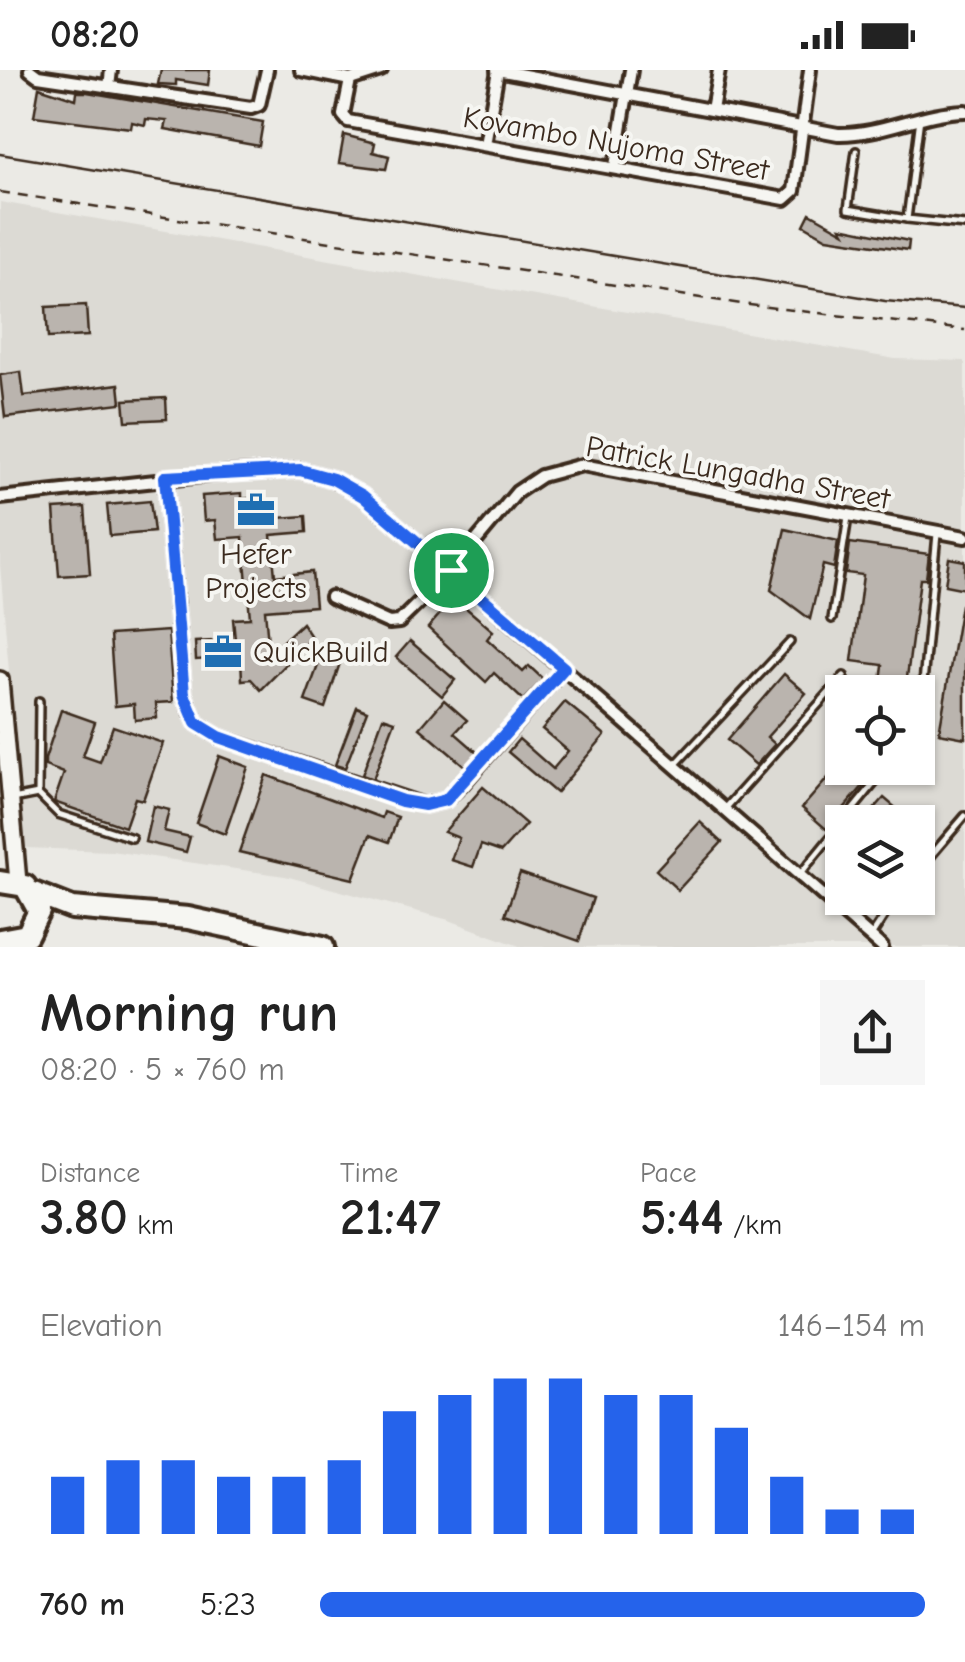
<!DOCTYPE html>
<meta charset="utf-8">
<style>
:root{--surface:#fff;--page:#f6f6f6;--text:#222;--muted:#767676;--accent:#2563eb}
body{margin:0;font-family:"Comic Neue",sans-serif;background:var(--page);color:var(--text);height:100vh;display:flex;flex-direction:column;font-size:38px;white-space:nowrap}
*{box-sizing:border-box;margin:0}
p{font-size:32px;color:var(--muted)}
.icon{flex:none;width:55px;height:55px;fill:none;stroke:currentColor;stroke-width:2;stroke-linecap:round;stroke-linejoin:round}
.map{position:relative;height:877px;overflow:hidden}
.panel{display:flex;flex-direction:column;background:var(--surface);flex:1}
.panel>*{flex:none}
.fabs{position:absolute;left:825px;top:605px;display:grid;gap:20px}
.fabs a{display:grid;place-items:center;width:110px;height:110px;border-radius:0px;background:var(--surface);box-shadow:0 2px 8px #0004;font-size:50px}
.pin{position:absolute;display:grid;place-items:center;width:85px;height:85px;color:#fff;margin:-42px;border:5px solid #fff;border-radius:50%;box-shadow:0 2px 10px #0007}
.round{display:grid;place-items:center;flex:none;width:105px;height:105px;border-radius:0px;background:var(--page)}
.headline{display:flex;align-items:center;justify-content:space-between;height:170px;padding:0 40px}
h1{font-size:55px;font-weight:600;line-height:75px}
.metrics{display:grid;grid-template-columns:repeat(3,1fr);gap:15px;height:170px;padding:10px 40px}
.metrics div{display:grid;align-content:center}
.metrics b{font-size:50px;font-weight:600}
.metrics small{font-size:28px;font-weight:400}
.metrics p{font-size:28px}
.chart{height:280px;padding:20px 40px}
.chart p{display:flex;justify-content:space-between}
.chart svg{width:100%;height:180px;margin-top:10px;stroke:var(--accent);stroke-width:6}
ul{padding:0 40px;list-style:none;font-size:32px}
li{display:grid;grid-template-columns:160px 120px 1fr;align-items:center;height:75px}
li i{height:25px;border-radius:12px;background:var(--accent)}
.status{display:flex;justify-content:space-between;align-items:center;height:70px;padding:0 50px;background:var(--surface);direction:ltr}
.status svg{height:28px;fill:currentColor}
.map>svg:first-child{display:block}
.built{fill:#dcdad4;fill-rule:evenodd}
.building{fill:#bab4ae;stroke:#3b2a1e;stroke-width:2.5}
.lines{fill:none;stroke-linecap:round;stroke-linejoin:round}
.lane-casing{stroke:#3b2a1e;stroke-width:12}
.street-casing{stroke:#3b2a1e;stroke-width:18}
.primary-casing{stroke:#3b2a1e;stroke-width:22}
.highway-casing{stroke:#3b2a1e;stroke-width:28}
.path{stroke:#3b2a1e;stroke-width:2.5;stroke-dasharray:10 8;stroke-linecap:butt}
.lane{stroke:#f6f6f2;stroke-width:5}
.street{stroke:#f6f6f2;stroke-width:10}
.primary{stroke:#f6f6f2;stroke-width:15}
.highway{stroke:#f6f6f2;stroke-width:20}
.rail{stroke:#3b2a1e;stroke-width:2.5}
.route-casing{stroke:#fff;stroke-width:20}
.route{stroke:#2563eb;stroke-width:12}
.labels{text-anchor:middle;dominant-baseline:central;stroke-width:8;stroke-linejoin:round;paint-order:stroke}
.street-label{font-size:30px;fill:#3b2a1e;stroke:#f6f6f2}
.poi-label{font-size:30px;fill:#3b2a1e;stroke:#f6f6f2}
</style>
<div class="status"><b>08:20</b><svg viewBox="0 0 49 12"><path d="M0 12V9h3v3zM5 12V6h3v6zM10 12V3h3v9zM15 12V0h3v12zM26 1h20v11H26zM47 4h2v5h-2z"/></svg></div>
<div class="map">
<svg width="965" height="877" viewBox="0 0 965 877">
<rect width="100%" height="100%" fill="#ebeae5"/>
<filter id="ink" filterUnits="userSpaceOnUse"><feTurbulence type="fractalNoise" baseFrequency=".01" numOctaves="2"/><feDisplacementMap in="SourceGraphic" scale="20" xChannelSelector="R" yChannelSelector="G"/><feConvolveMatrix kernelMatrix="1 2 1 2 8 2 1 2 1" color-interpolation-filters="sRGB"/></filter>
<g filter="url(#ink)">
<path class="built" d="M0 132 895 289 965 291V877H522L449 850 285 806 111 781 24 778 0 495ZM842 622H918V698H842ZM842 752H918V828H842Z"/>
<g class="building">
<path d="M161 0H210L208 15 176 10V15L158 14Z"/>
<path d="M39 17 76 29 77 22H87L263 52 259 76 165 59 167 51 146 49 145 55 132 52 131 58 34 46Z"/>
<path d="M344 65 375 73 373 82 389 86 386 99 339 93Z"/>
<path d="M810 143 844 162 841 157 909 171 908 180 827 168 804 155Z"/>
<path d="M86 235 88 266 48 268 46 237Z"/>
<path d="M21 302 24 326 119 314 121 333 5 347 0 305Z"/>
<path d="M166 328 167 349 126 351 124 330Z"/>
<path d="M242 423V429L262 427 263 449 306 446 307 462 271 465 275 506 312 502 315 536 265 540 269 584 302 553 312 568 261 620 251 609 242 610 241 587 196 590 195 572 235 570 233 549 250 548 243 467 217 469 215 450 204 451 202 426Z"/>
<path d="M150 431 154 462 110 466 107 435Z"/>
<path d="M85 437 90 504 59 506 54 439Z"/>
<path d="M785 459 838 471 834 498 823 495 810 549 771 520Z"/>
<path d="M850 473 929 484 926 509H920L906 615 881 612 883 595 852 591 863 505 846 503Z"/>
<path d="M949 488 965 491V519L945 515Z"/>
<path d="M961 535H965V668L939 663Z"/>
<path d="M446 537H465L493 561 487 569 523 602 529 596 543 609 523 630 494 603 486 612 428 558Z"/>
<path d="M168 561 173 632 156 633 157 648 135 650 134 634 115 636 110 565Z"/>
<path d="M410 571 455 610 442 626 396 587Z"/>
<path d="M333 574 345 578 325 638 305 631 324 579 330 581Z"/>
<path d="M784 604 806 623 767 667 775 674 756 695 727 670Z"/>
<path d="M444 630 467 650 455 663 478 683 466 697 420 658Z"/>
<path d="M565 632 605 665 556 723 508 682 519 669 553 699 568 681 542 659Z"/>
<path d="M357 637 367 641 345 698 335 695Z"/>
<path d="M61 640 95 652 83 686 100 692 113 656 163 673 143 730 135 728 125 757 54 732 64 703 45 696V689Z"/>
<path d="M383 647 395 651 373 709 362 705Z"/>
<path d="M219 686 248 697 225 764 196 753Z"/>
<path d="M840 694 864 715 826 759 802 738Z"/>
<path d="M266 705 382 748 384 742 398 747 389 772 370 765 353 809 239 782Z"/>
<path d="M483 717 526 754 501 782 481 775 473 797 451 790 459 768 444 762Z"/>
<path d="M884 728 912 752H863Z"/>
<path d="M153 736 169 740 164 761 190 767 186 782 145 772Z"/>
<path d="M700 752 722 772 678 820 656 800Z"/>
<path d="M520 803 593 828 579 871 505 845Z"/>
</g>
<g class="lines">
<g class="lane-casing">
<g id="lane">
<path d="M920 48 907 149 965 155"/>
<path d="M856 81 848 139 907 149"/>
<path d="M832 549 848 447"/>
<path d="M923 613 937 464"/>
<path d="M39 631 38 724 58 744 132 768"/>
<path d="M676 694 790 572"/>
<path d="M13 729 38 724"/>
<path d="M724 740 844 606"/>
<path d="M918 801 965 746"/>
<path d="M801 803 887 698"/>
<path d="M872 865 896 828"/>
</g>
</g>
<g class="street-casing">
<g id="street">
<path d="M30 0 38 6 251 38 259 35 267 0"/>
<path d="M301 0 350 10 381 0"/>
<path d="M497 0 838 64C882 65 921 42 965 41"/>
<path d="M350 10 343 45 348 51 785 129 794 121 810 0"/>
<path d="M109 17 111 0"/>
<path d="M712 40 719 0"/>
<path d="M485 75 498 0"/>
<path d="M615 96 631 0"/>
<path d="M165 407 184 624 196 653 219 667 425 735 446 730 461 716 564 598"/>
<path d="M0 428 229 403 300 400 333 409 363 426 451 501 882 877"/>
<path d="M331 527 389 553 399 552 451 501 517 422 541 406 582 395 965 467"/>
</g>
</g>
<g class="primary-casing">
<path id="primary" d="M0 610 18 812"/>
</g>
<g class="highway-casing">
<g id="highway">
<path d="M0 812 25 816 39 841 27 865 0 870"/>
<path d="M31 822 72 838 188 848 323 877"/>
</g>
</g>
<path class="path" d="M0 122 741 234 965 260"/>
<use href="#lane" class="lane"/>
<use href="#street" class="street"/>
<use href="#primary" class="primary"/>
<use href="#highway" class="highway"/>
<path class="rail" d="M0 84 885 231 965 238"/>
</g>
</g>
<g class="lines" filter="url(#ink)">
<g class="route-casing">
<path id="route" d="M300 400 333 409 363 426 564 598 446 730 425 735 402 731 219 667 196 653 184 624 165 407Z"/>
</g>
<use href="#route" class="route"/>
</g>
<defs>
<g id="office-bare" transform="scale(3)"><path d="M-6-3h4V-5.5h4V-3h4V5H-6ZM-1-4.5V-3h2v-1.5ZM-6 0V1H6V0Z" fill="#1f6fb2" stroke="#f6f6f2" stroke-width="2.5" paint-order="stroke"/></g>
</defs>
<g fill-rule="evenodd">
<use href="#office-bare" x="256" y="440"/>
<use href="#office-bare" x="223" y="582"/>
</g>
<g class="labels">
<g class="street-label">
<text transform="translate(616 74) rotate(10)">Kovambo Nujoma Street</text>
<text transform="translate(738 403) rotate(10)">Patrick Lungadha Street</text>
</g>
<g class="poi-label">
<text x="256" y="484">Hefer<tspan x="256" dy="34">Projects</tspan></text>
<text x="253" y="582" text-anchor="start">QuickBuild</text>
</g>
</g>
</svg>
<div class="fabs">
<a><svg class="icon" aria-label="locate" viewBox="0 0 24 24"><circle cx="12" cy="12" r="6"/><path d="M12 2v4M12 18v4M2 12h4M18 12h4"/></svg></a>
<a><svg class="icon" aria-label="layers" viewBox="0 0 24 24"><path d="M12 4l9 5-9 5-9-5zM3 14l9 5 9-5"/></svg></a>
</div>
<div class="pin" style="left:451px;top:500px;background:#1e9e55"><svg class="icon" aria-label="arrive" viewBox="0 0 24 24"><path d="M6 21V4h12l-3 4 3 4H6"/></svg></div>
</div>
<section class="panel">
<div class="headline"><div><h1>Morning run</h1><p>08:20 · 5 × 760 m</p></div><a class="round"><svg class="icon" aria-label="share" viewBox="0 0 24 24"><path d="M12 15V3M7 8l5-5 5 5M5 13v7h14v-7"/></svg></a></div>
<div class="metrics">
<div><p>Distance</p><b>3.80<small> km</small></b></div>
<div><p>Time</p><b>21:47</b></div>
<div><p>Pace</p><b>5:44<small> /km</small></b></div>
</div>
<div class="chart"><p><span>Elevation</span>146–154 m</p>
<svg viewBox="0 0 160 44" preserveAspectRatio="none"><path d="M5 44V30M15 44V26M25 44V26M35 44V30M45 44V30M55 44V26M65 44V14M75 44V10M85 44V6M95 44V6M105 44V10M115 44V10M125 44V18M135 44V30M145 44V38M155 44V38"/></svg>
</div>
<ul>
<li><b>760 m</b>5:23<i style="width:100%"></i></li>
</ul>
</section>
